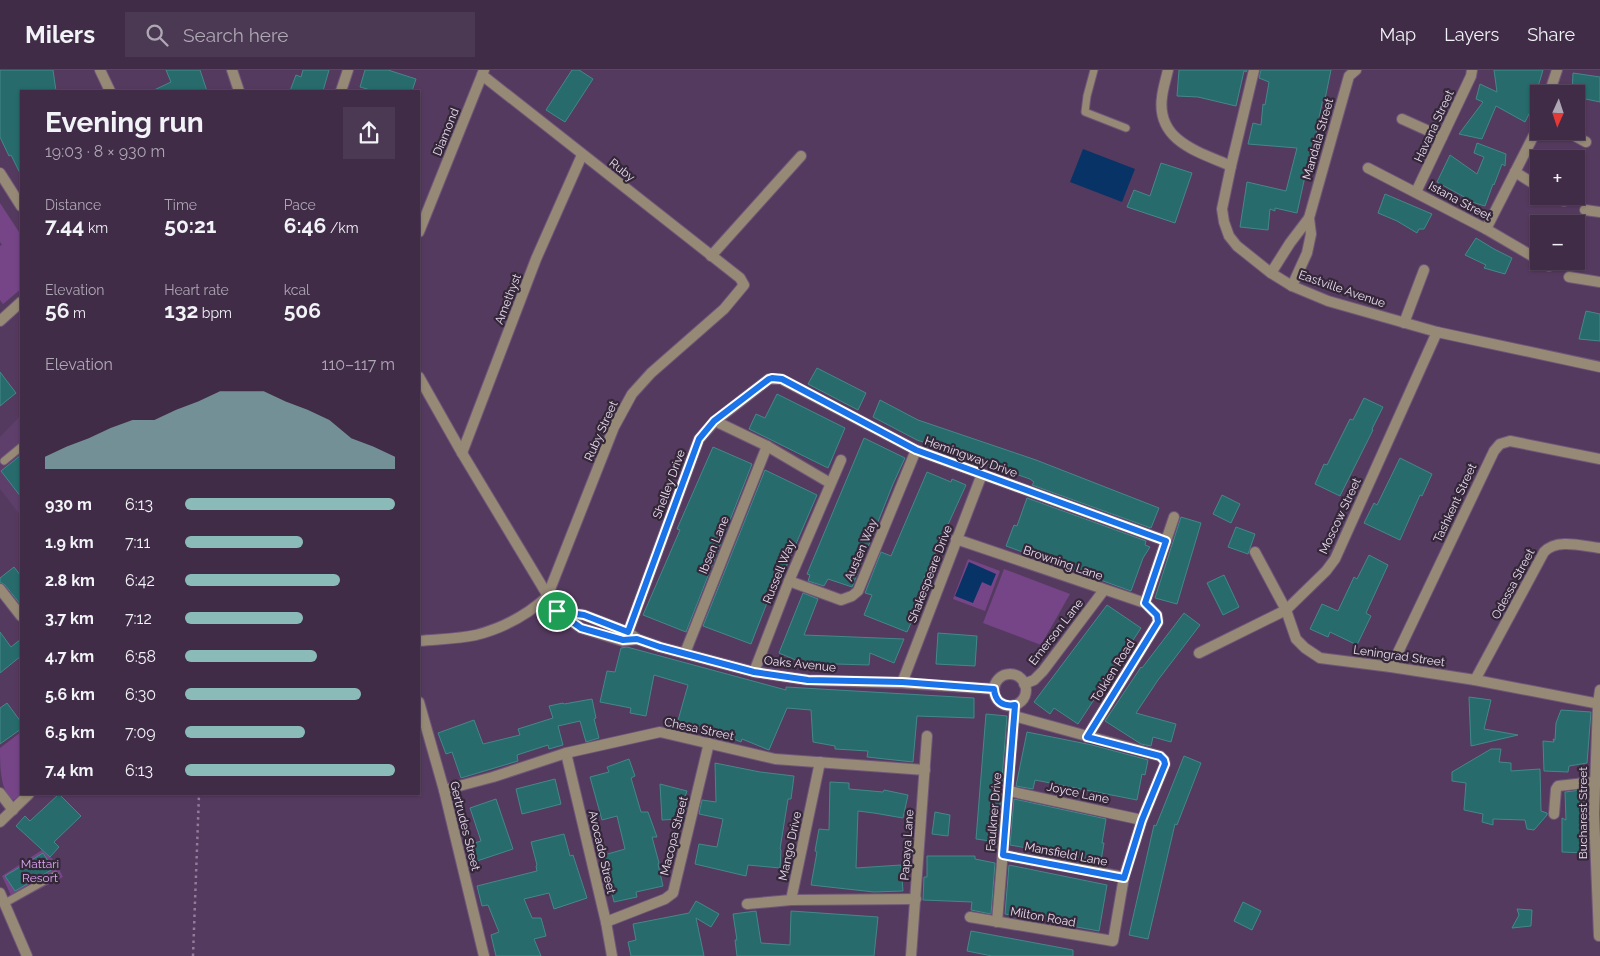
<!DOCTYPE html>
<meta charset="utf-8">
<style>
:root{--surface:#402c47;--page:#4b3852;--text:#f1f3f6;--muted:#aea7b4;--line:#594860;--accent:#8bbbb9}
body{margin:0;font-family:Raleway,sans-serif;background:var(--page);color:var(--text);height:100vh;display:flex;flex-direction:column;font-size:19px;white-space:nowrap}
*{box-sizing:border-box;margin:0}
p{font-size:16px;color:var(--muted)}
.icon{flex:none;width:28px;height:28px;fill:none;stroke:currentColor;stroke-width:2;stroke-linecap:round;stroke-linejoin:round}
.map{position:relative;flex:1;overflow:hidden}
.side{position:absolute;left:20px;top:20px;width:400px;height:705px;display:flex;flex-direction:column;background:var(--surface);border-radius:0px;box-shadow:0 1px 4px #0004,0 0 0 1px var(--line)}
.side>*{flex:none}
.needle{width:32px;rotate:183deg}
.fabs{position:absolute;left:1530px;top:15px;display:grid;gap:10px}
.fabs a{display:grid;place-items:center;width:55px;height:55px;border-radius:0px;background:var(--surface);box-shadow:0 1px 4px #0004,0 0 0 1px var(--line);font-size:25px}
.pin{position:absolute;display:grid;place-items:center;width:42px;height:42px;color:#fff;margin:-21px;border:2px solid #fff;border-radius:50%;box-shadow:0 1px 5px #0007}
.round{display:grid;place-items:center;flex:none;width:52px;height:52px;border-radius:0px;background:var(--page)}
.headline{display:flex;align-items:center;justify-content:space-between;height:85px;padding:0 25px}
h1{font-size:28px;font-weight:700;line-height:38px}
.metrics{display:grid;grid-template-columns:repeat(3,1fr);gap:8px;height:85px;padding:5px 25px}
.metrics div{display:grid;align-content:center}
.metrics b{font-size:21px;font-weight:700}
.metrics small{font-size:14px;font-weight:400}
.metrics p{font-size:14px}
.chart{height:140px;padding:10px 25px}
.chart p{display:flex;justify-content:space-between}
.chart svg{width:100%;height:90px;margin-top:5px;fill:var(--accent);opacity:.7}
ul{padding:0 25px;list-style:none;font-size:16px}
li{display:grid;grid-template-columns:80px 60px 1fr;align-items:center;height:38px}
li i{height:12px;border-radius:6px;background:var(--accent)}
header{display:flex;align-items:center;gap:30px;box-sizing:border-box;height:70px;padding:0 25px;background:var(--surface);border-bottom:1px solid var(--line)}
header strong{font-size:24px}
nav{display:flex;gap:28px;margin-inline-start:auto;font-size:18px}
.search{width:350px;height:45px;background:var(--page);display:flex;align-items:center;gap:12px;box-sizing:border-box;padding:0 18px;border-radius:0px;color:var(--muted);font-size:19px}
.map>svg:first-child{display:block}
.built{fill:#5e3f6b}
.green{fill:#754587}
.water{fill:#083366}
.building{fill:#276b6c;stroke:#448889}
.lines{fill:none;stroke-linecap:round;stroke-linejoin:round}
.service-casing{stroke:#705779;stroke-width:9}
.minor-casing{stroke:#705779;stroke-width:12}
.tertiary-casing{stroke:#705779;stroke-width:12}
.path{stroke:#927c9a;stroke-width:2.5;stroke-dasharray:2.5 4;stroke-linecap:butt}
.service{stroke:#968976;stroke-width:7}
.minor{stroke:#968976;stroke-width:10}
.tertiary{stroke:#968976;stroke-width:10}
.route-casing{stroke:#fff;stroke-width:10}
.route{stroke:#1a73e8;stroke-width:6}
.labels{text-anchor:middle;dominant-baseline:central;stroke-width:4.5;stroke-linejoin:round;paint-order:stroke}
.street-label{font-size:12px;fill:#ebdbf1;stroke:#332738}
.park-label{font-size:12px;fill:#dda7f3;stroke:#332738}
</style>
<header>
<strong>Milers</strong>
<div class="search"><svg class="icon" aria-label="search" viewBox="0 0 24 24"><circle cx="10" cy="10" r="6"/><path d="M15 15l6 6"/></svg>Search here</div>
<nav><a>Map</a><a>Layers</a><a>Share</a></nav>
</header>
<div class="map">
<svg width="1600" height="886" viewBox="0 0 1600 886">
<rect width="100%" height="100%" fill="#553a5f"/>
<path class="built" d="M21 345V446L0 419V367Z"/>
<g class="green">
<path d="M0 133 21 165V219L3 234 0 230V176L2 175 0 172Z"/>
<path d="M968 489 1000 501 985 541 953 529Z"/>
<path d="M1004 499 1070 524 1041 575 983 553Z"/>
<path d="M21 662V724L14 730C0 724 0 695 0 678Z"/>
<path d="M42 780 55 791 63 807 14 832 2 806Z"/>
</g>
<g class="water">
<path d="M1083 79 1135 99 1122 132 1070 112Z"/>
<path d="M969 492 996 504 991 516 982 512 973 533 955 526Z"/>
</g>
<g class="building">
<path d="M0 0H53L56 21H21V105L11 85 9 86 0 67Z"/>
<path d="M166 0H200L207 21H152L171 12Z"/>
<path d="M303 0H329L323 21H290L296 5 301 7Z"/>
<path d="M365 0H388L416 9 412 21H374L360 17Z"/>
<path d="M572 0H579L593 9 565 52 546 40Z"/>
<path d="M1179 0H1247L1246 2 1244 1 1236 36 1198 27 1177 26Z"/>
<path d="M1261 0H1331L1325 29 1323 28 1314 74H1312L1297 143 1275 138V141L1270 139 1268 160 1240 157 1247 112 1286 121 1297 78 1248 74 1253 53 1261 55 1263 34 1265 35 1269 12 1259 8Z"/>
<path d="M1494 0H1543L1531 40 1525 52 1496 36 1482 69 1459 64 1483 32 1476 29 1480 14 1497 22Z"/>
<path d="M1573 3 1600 7V32L1576 27V24H1572Z"/>
<path d="M1477 73 1506 84 1505 96 1502 94 1494 115 1493 114 1485 136 1465 130 1466 128 1437 112 1450 85 1477 104 1484 87 1474 83Z"/>
<path d="M1161 93 1192 103 1175 153 1127 137 1134 120 1150 126Z"/>
<path d="M1385 124 1432 144 1424 159H1419L1417 163 1397 151 1378 143Z"/>
<path d="M1476 168 1494 179 1512 188 1505 204 1484 198 1486 195 1465 185Z"/>
<path d="M1586 241 1600 244V271L1579 269Z"/>
<path d="M817 298 866 323 858 340 808 314Z"/>
<path d="M0 302 16 323 0 336Z"/>
<path d="M777 324 845 358 828 398 749 359 756 344 765 348Z"/>
<path d="M1364 328 1383 337 1372 359 1373 360 1340 426 1315 414 1324 394 1327 395 1350 349 1353 350Z"/>
<path d="M880 330 918 350 1036 390 1159 438 1151 458 1032 415 1034 412 1030 409 917 370 873 347Z"/>
<path d="M864 368 905 388 893 414 852 517 828 509 824 516 808 511 810 505 807 504Z"/>
<path d="M713 377 752 394 686 562 643 545 680 460 677 459Z"/>
<path d="M21 385V427L1 401Z"/>
<path d="M1400 388 1432 404 1422 426 1420 425 1400 470 1364 453 1374 433 1377 435Z"/>
<path d="M765 400 817 425 783 504 779 502 751 574 703 556Z"/>
<path d="M927 402 951 412 952 409 966 415 922 512 928 514 907 562 864 545 872 525 865 523 881 482 891 486Z"/>
<path d="M1222 425 1240 434 1231 453 1213 444Z"/>
<path d="M1027 428 1146 471 1145 475 1150 477 1143 488 1131 521 1006 476 1014 455 1017 456Z"/>
<path d="M1181 447 1201 453 1177 534 1155 528Z"/>
<path d="M1236 457 1255 464 1248 484 1228 477Z"/>
<path d="M1369 485 1388 495 1366 543 1371 546 1357 575 1330 562 1328 567 1310 559 1322 534 1338 541 1354 507 1357 509Z"/>
<path d="M14 497 21 506V535L5 515 0 512V508Z"/>
<path d="M1224 505 1239 537 1223 545 1207 513Z"/>
<path d="M803 523 818 529 804 565 904 569 894 593 870 583 869 595 803 593 779 583Z"/>
<path d="M1107 535 1141 558 1078 654 1054 638 1050 644 1034 632Z"/>
<path d="M1184 543 1200 555 1158 610 1136 643 1176 654 1171 672 1153 667 1151 676 1141 674 1105 651 1141 597 1142 598Z"/>
<path d="M0 562 11 577 21 569V586L0 603Z"/>
<path d="M938 563 977 566 975 596 936 594Z"/>
<path d="M627 577 786 620V617L974 628V648L917 646 913 692 867 687 868 681 835 679V676L813 672 811 640 787 638 769 680 742 669 741 672 719 663 718 666 677 654 688 615 654 605 646 646 630 643 631 638 600 632 607 601 615 602 621 578Z"/>
<path d="M1469 627 1491 630 1484 659 1518 665 1471 676Z"/>
<path d="M592 629 596 648 594 649 599 668 586 672 580 651 558 656 563 675 549 679 548 675 517 685 518 691 461 708 452 682 446 684 438 663 474 650 483 674 520 665 518 659 553 648 549 636 563 633 564 634Z"/>
<path d="M7 633 21 652V659L0 674V638Z"/>
<path d="M1561 640 1591 642 1587 693 1569 696 1568 702 1544 701 1543 671 1554 672 1553 669 1555 670 1556 653Z"/>
<path d="M986 644 1007 646 997 772 976 769Z"/>
<path d="M1027 662 1092 675 1148 690 1145 705 1142 704 1137 730 1035 710 1033 719 1016 716Z"/>
<path d="M1491 679H1501L1499 692 1511 693V701L1540 699 1541 741 1547 743V745L1534 760 1527 759 1525 750 1493 749V755L1482 752 1483 744 1464 740 1466 713 1452 711V702Z"/>
<path d="M1184 686 1201 693 1177 755 1175 754 1148 869 1129 865 1154 755 1156 756Z"/>
<path d="M629 689 635 706 631 708 641 742H648L657 767H652L659 793 658 794 663 816 636 822 637 827 614 832 609 810H611L604 785 625 779 617 746 602 750 590 707 609 702 607 697Z"/>
<path d="M715 693 760 702 794 706 791 729H788L780 779 781 780 780 798 748 795 746 806 695 794 699 774 717 777 723 749 699 744 702 730 716 732Z"/>
<path d="M555 709 561 734 522 744 516 719Z"/>
<path d="M830 712 849 713V719L883 722 884 720 908 725 903 748 874 743 858 741 856 798 901 795 903 821 874 822 811 815 817 782 815 781 819 759 829 760Z"/>
<path d="M660 714 687 721 685 727H689L685 742 676 740 678 749 662 750Z"/>
<path d="M1581 720 1580 731 1585 729V750H1587L1585 783 1562 782V748L1566 750 1565 722Z"/>
<path d="M59 724 81 746 54 772 59 777 50 787 16 756 25 746 30 751Z"/>
<path d="M496 729 513 779 477 791 468 775 481 771 470 738Z"/>
<path d="M1014 729 1106 749 1102 773H1104L1101 791 1010 775Z"/>
<path d="M935 742 950 745 948 766 932 764Z"/>
<path d="M564 764 570 786 573 785 587 828 554 839 549 823 524 829 532 848H541L546 866 534 869 541 886H496L491 865 499 862 488 835 482 836 477 816 537 801 536 796 537 795 531 772Z"/>
<path d="M43 783 53 799 15 821 5 806Z"/>
<path d="M927 786H975V789L995 793 991 844 971 840 972 832 923 830 924 807H927Z"/>
<path d="M1009 795 1107 815 1099 861 1005 844Z"/>
<path d="M696 831 719 844 711 857 696 848 704 886H631L628 872 636 870 633 854 689 843Z"/>
<path d="M1243 832 1261 841 1252 860 1234 851Z"/>
<path d="M1517 839 1532 840 1531 856 1512 858 1519 845Z"/>
<path d="M756 841 761 873 790 875 791 841 878 847 874 886H737L735 870H737L733 844Z"/>
<path d="M971 861 1073 880V886H992L967 881Z"/>
</g>
<g class="lines">
<g class="service-casing">
<g id="service">
<path d="M1094 0 1087 26 1085 42 1126 58"/>
<path d="M4 391 21 377"/>
<path d="M5 833 55 805"/>
</g>
</g>
<g class="minor-casing">
<g id="minor">
<path d="M100 0 110 21"/>
<path d="M232 0 239 21"/>
<path d="M1168 0C1166 9 1163 18 1162 27 1156 71 1199 82 1231 96"/>
<path d="M341 21 348 0"/>
<path d="M1549 24 1557 0"/>
<path d="M1402 49 1442 67"/>
<path d="M1566 61 1586 72"/>
<path d="M1368 98 1486 159 1539 190"/>
<path d="M1515 102 1539 117"/>
<path d="M0 103 21 136"/>
<path d="M1416 122 1471 6 1472 0"/>
<path d="M1555 126 1564 131"/>
<path d="M1585 140 1600 142"/>
<path d="M1486 159 1539 55"/>
<path d="M419 162 484 0"/>
<path d="M711 186 801 86"/>
<path d="M1541 191 1549 196"/>
<path d="M1271 203 1290 173 1309 148"/>
<path d="M1569 207 1600 212"/>
<path d="M1292 216 1307 183 1311 164 1309 148 1349 6 1356 0"/>
<path d="M0 251 21 232"/>
<path d="M1404 253 1424 200"/>
<path d="M419 307 462 383 557 541 581 558 623 571 637 569"/>
<path d="M715 351 767 376 830 413"/>
<path d="M462 383 536 189 582 85"/>
<path d="M956 469 1145 533 1157 545 1158 552 1087 667"/>
<path d="M1255 482 1286 540 1296 569 1305 578 1320 588 1391 597 1475 610 1600 634"/>
<path d="M789 511 841 530 852 526 858 521 916 380"/>
<path d="M0 519 21 546"/>
<path d="M1145 533 1174 447"/>
<path d="M557 541 584 545 628 562 637 569 660 577 754 602 808 610 902 613 994 619"/>
<path d="M628 562 699 369 715 351 769 309H781L916 380 1166 471"/>
<path d="M419 571C438 569 458 569 476 565 503 558 527 545 547 527L614 357 632 324 651 303 724 239 744 215 740 208 482 5"/>
<path d="M685 583 767 376"/>
<path d="M1199 583 1286 540 1326 501 1335 489 1437 262"/>
<path d="M1391 597 1494 381 1500 374 1510 371 1600 389"/>
<path d="M754 602 789 511 841 390"/>
<circle cx="1010" cy="620" r="16"/>
<path d="M1475 610 1544 482C1557 468 1582 476 1600 478"/>
<path d="M902 613 982 404"/>
<path d="M1024 614 1034 610 1043 601 1104 520"/>
<path d="M566 683 606 852 612 886"/>
<path d="M444 720 493 707 566 683 660 662 775 689 925 700"/>
<path d="M1009 721 1142 750"/>
<path d="M0 723 13 740"/>
<path d="M1554 744 1556 719 1558 716 1594 712"/>
<path d="M0 752 29 724"/>
<path d="M1003 785 1124 807"/>
<path d="M0 823 27 886"/>
<path d="M791 830 820 692"/>
<path d="M747 834 791 830 916 829"/>
<path d="M970 847 1113 871 1124 807 1142 750 1165 694 1164 690 1160 686 1014 646"/>
<path d="M606 852 665 829 673 823 709 673"/>
<path d="M997 852 1015 635"/>
<path d="M1599 866 1594 744 1598 634 1600 620"/>
<path d="M911 886 927 666"/>
</g>
</g>
<g class="tertiary-casing">
<g id="tertiary">
<path d="M1254 0 1231 96 1222 139 1224 152 1229 166 1237 176 1271 203 1292 216 1328 231 1437 262 1600 297"/>
<path d="M419 632 444 720 484 886"/>
</g>
</g>
<path class="path" d="M193 886 199 724"/>
<use href="#service" class="service"/>
<use href="#minor" class="minor"/>
<use href="#tertiary" class="tertiary"/>
</g>
<g class="lines">
<g class="route-casing">
<path id="route" d="M772 308 782 309 916 380 1166 471 1145 533 1157 545 1158 552 1087 667 1160 686 1164 690 1165 694 1142 750 1124 808 1003 785 1015 635C1002 637 995 631 994 619L902 612 808 610 754 602 660 577 637 569 623 570 581 558 557 541 584 545 628 562 699 369 714 351 769 309Z"/>
</g>
<use href="#route" class="route"/>
</g>
<g class="labels">
<g class="street-label">
<text transform="translate(1434 56) rotate(-65)">Havana Street</text>
<text transform="translate(446 62) rotate(-68)">Diamond</text>
<text transform="translate(1318 69) rotate(-74)">Mandala Street</text>
<text transform="translate(622 100) rotate(38)">Ruby</text>
<text transform="translate(1460 131) rotate(28)">Istana Street</text>
<text transform="translate(1342 219) rotate(19)">Eastville Avenue</text>
<text transform="translate(508 229) rotate(-69)">Amethyst</text>
<text transform="translate(601 361) rotate(-66)">Ruby Street</text>
<text transform="translate(971 387) rotate(20)">Hemingway Drive</text>
<text transform="translate(669 414) rotate(-70)">Shelley Drive</text>
<text transform="translate(1455 433) rotate(-65)">Tashkent Street</text>
<text transform="translate(1340 446) rotate(-65)">Moscow Street</text>
<text transform="translate(714 475) rotate(-68)">Ibsen Lane</text>
<text transform="translate(861 480) rotate(-67)">Austen Way</text>
<text transform="translate(1063 493) rotate(19)">Browning Lane</text>
<text transform="translate(779 502) rotate(-68)">Russell Way</text>
<text transform="translate(930 504) rotate(-69)">Shakespeare Drive</text>
<text transform="translate(1513 514) rotate(-62)">Odessa Street</text>
<text transform="translate(1056 562) rotate(-52)">Emerson Lane</text>
<text transform="translate(1399 586) rotate(8)">Leningrad Street</text>
<text transform="translate(800 594) rotate(6)">Oaks Avenue</text>
<text transform="translate(1113 601) rotate(-58)">Tolkien Road</text>
<text transform="translate(699 659) rotate(12)">Chesa Street</text>
<text transform="translate(1078 723) rotate(12)">Joyce Lane</text>
<text transform="translate(994 742) rotate(-85)">Faulkner Drive</text>
<text transform="translate(1583 743) rotate(-90)">Bucharest Street</text>
<text transform="translate(465 756) rotate(76)">Gertrudes Street</text>
<text transform="translate(674 766) rotate(-76)">Macopa Street</text>
<text transform="translate(907 775) rotate(-86)">Papaya Lane</text>
<text transform="translate(790 776) rotate(-78)">Mango Drive</text>
<text transform="translate(602 782) rotate(77)">Avocado Street</text>
<text transform="translate(1066 784) rotate(11)">Mansfield Lane</text>
<text transform="translate(1043 847) rotate(10)">Milton Road</text>
</g>
<g class="park-label">
<text x="40" y="794">Mattari<tspan x="40" dy="14">Resort</tspan></text>
</g>
</g>
</svg>
<div class="fabs">
<a><svg class="needle" viewBox="-14 -14 28 28"><path d="M0-13l5 13h-10z" fill="#e53935"/><path d="M0 13l5-13h-10z" fill="#aea7b4"/></svg></a>
<a>+</a>
<a>−</a>
</div>
<div class="pin" style="left:557px;top:541px;background:#1e9e55"><svg class="icon" aria-label="arrive" viewBox="0 0 24 24"><path d="M6 21V4h12l-3 4 3 4H6"/></svg></div>
<section class="side">
<div class="headline"><div><h1>Evening run</h1><p>19:03 · 8 × 930 m</p></div><a class="round"><svg class="icon" aria-label="share" viewBox="0 0 24 24"><path d="M12 15V3M7 8l5-5 5 5M5 13v7h14v-7"/></svg></a></div>
<div class="metrics">
<div><p>Distance</p><b>7.44<small> km</small></b></div>
<div><p>Time</p><b>50:21</b></div>
<div><p>Pace</p><b>6:46<small> /km</small></b></div>
</div>
<div class="metrics">
<div><p>Elevation</p><b>56<small> m</small></b></div>
<div><p>Heart rate</p><b>132<small> bpm</small></b></div>
<div><p>kcal</p><b>506</b></div>
</div>
<div class="chart"><p><span>Elevation</span>110–117 m</p>
<svg viewBox="0 0 160 44" preserveAspectRatio="none"><path d="M0 44V38L10 33L20 29L30 24L40 20L50 20L60 15L70 11L80 6L90 6L100 6L110 11L120 15L130 20L140 29L150 33L160 38V44z"/></svg>
</div>
<ul>
<li><b>930 m</b>6:13<i style="width:100%"></i></li>
<li><b>1.9 km</b>7:11<i style="width:56%"></i></li>
<li><b>2.8 km</b>6:42<i style="width:74%"></i></li>
<li><b>3.7 km</b>7:12<i style="width:56%"></i></li>
<li><b>4.7 km</b>6:58<i style="width:63%"></i></li>
<li><b>5.6 km</b>6:30<i style="width:84%"></i></li>
<li><b>6.5 km</b>7:09<i style="width:57%"></i></li>
<li><b>7.4 km</b>6:13<i style="width:100%"></i></li>
</ul>
</section>
</div>
